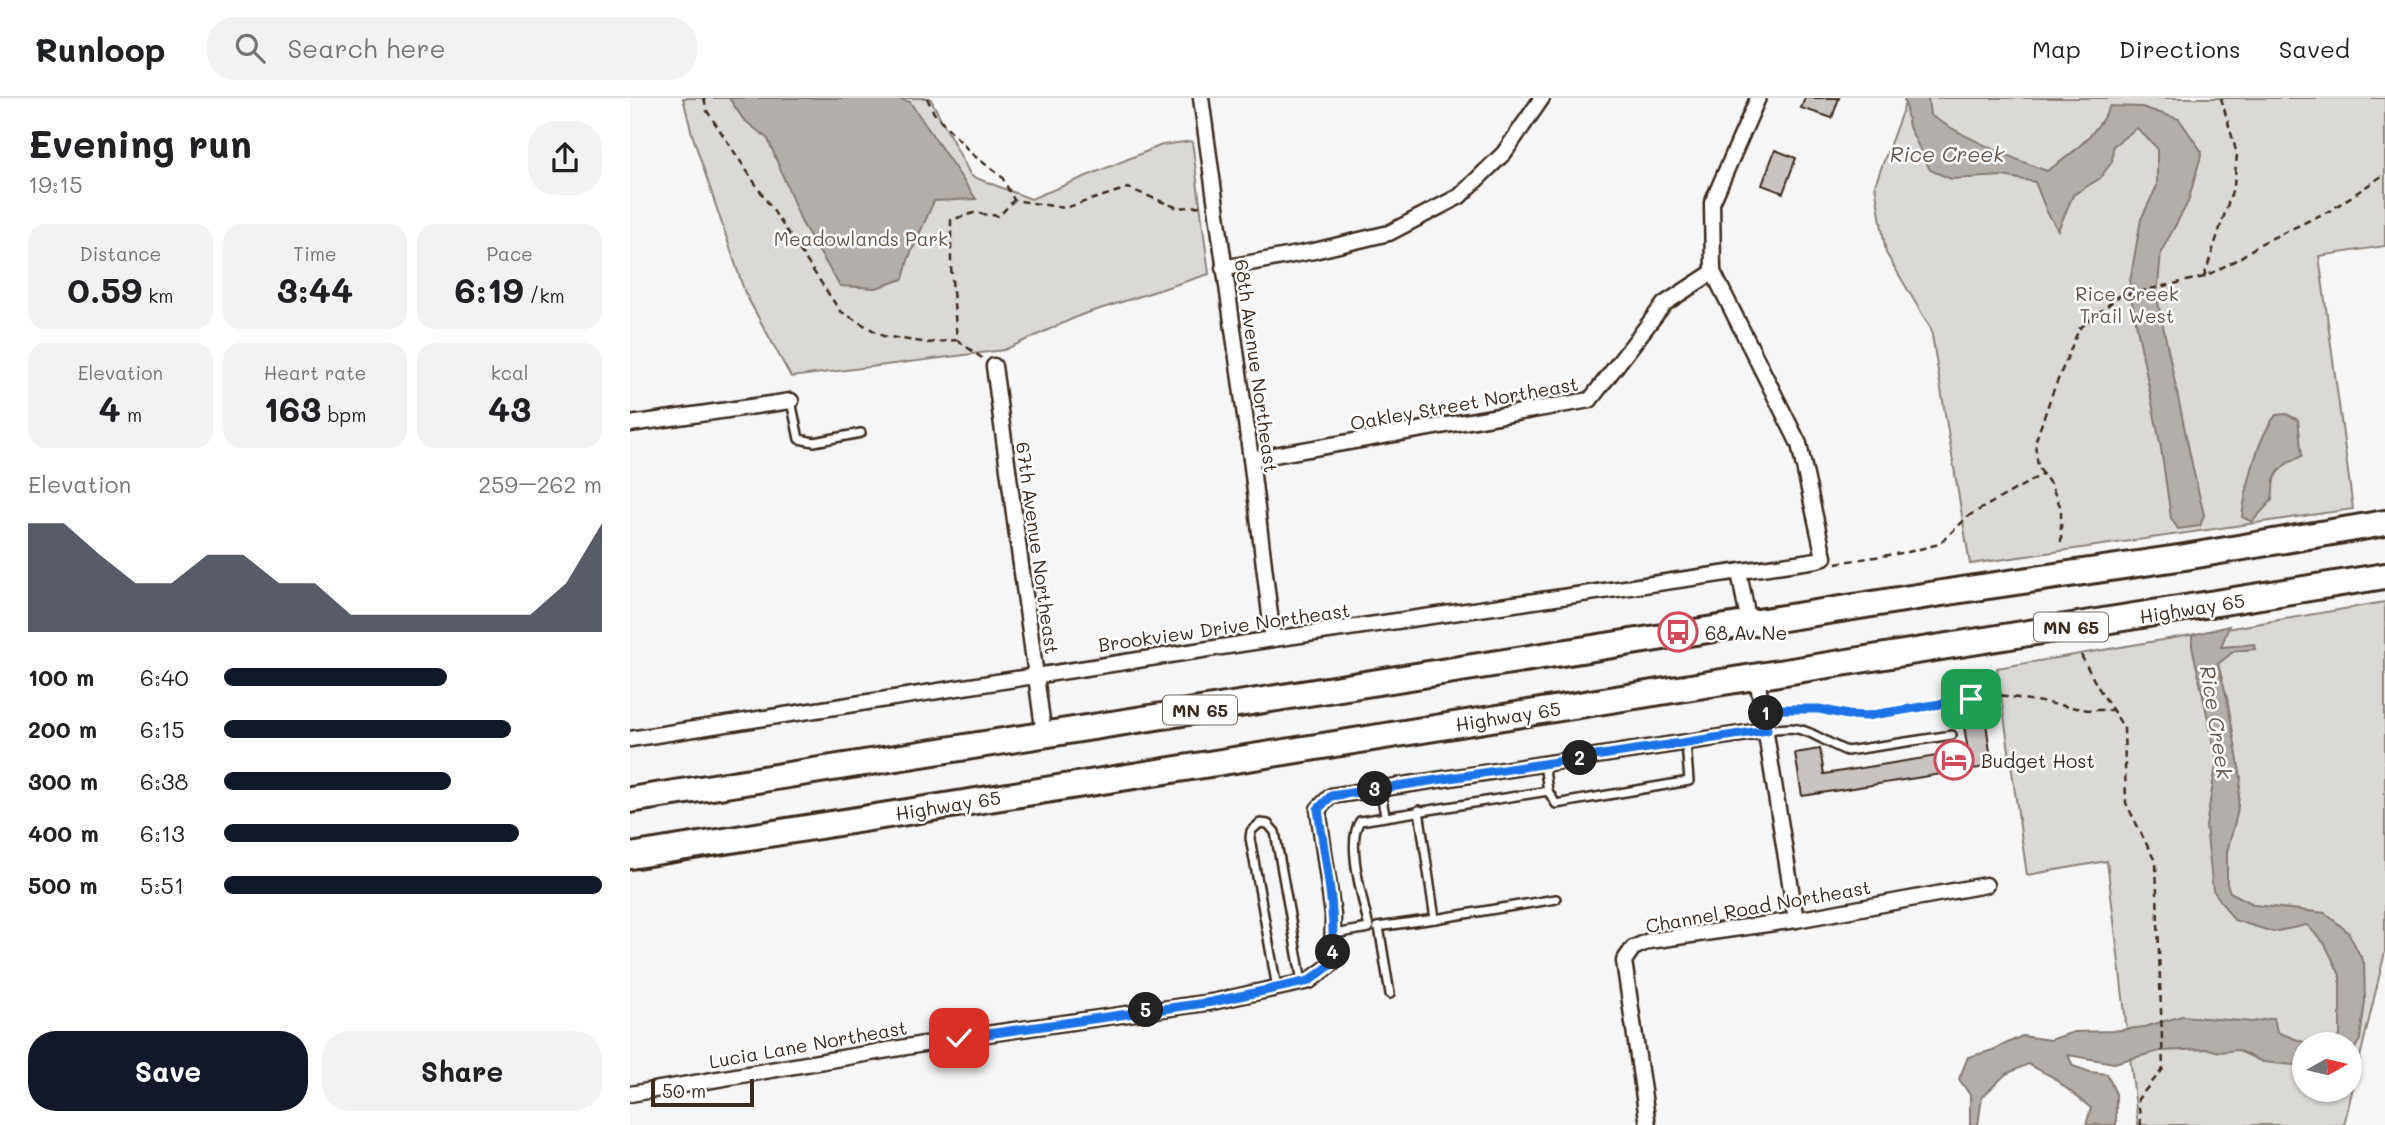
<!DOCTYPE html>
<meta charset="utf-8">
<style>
:root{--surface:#fff;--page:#f2f2f2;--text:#202124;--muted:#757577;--line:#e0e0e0;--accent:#111827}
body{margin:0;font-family:Mali,sans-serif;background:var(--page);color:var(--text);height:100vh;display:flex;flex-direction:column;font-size:26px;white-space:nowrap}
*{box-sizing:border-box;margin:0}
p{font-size:23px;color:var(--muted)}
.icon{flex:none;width:38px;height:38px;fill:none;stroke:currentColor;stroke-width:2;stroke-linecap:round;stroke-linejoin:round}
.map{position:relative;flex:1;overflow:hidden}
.drawer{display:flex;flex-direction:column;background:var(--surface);width:630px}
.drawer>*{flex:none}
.needle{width:46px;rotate:82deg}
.tools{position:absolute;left:1662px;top:934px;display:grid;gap:14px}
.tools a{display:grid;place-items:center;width:70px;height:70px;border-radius:50%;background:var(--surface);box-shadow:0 2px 5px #0004;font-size:35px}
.scale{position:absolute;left:21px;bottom:18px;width:103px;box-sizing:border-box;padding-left:7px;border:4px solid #3b2a1e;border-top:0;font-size:19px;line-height:24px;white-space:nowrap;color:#3b2a1e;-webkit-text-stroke:5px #fff;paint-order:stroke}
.pin{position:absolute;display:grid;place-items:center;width:60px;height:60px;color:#fff;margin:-30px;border-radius:14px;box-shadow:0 4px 10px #0006}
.km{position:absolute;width:35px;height:35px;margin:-18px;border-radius:50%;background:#222;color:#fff;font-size:19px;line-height:35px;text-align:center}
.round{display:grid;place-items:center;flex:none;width:74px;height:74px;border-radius:28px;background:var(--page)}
.head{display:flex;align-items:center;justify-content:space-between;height:119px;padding:0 28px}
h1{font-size:38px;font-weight:700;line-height:52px}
.stats{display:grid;grid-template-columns:repeat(3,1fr);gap:10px;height:119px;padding:7px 28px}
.stats div{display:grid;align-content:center;border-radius:18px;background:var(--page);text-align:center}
.stats b{font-size:35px;font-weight:700}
.stats small{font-size:19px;font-weight:400}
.stats p{font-size:19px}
.chart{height:196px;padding:14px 28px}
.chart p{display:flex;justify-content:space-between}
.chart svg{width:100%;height:126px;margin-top:7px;fill:var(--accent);opacity:.7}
.action{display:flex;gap:14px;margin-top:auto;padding:14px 28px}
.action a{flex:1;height:80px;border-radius:28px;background:var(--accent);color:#fff;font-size:28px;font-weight:700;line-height:80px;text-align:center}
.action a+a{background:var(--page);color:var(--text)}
ul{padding:0 28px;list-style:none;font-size:23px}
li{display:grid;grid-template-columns:112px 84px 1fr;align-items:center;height:52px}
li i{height:18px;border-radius:9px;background:var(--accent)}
header{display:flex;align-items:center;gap:42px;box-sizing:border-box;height:98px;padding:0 35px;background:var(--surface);border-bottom:2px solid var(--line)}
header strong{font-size:33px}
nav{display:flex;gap:38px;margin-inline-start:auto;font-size:24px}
.search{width:490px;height:63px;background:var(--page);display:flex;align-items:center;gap:18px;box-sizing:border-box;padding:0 24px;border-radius:28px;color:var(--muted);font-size:26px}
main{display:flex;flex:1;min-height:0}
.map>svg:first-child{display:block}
.green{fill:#dbd9d6;stroke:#8b827a;stroke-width:2;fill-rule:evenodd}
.water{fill:#b4aeaa;stroke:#847972;stroke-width:2}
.building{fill:#c9c3c1;stroke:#3b2a1e;stroke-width:2}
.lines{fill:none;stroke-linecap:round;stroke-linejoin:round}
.service-casing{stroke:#3b2a1e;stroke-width:12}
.minor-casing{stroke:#3b2a1e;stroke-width:19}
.trunk-casing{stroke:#3b2a1e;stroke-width:30}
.path{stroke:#3b2a1e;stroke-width:2.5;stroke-dasharray:7 5;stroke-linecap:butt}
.service{stroke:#fff;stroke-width:7}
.minor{stroke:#fff;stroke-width:14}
.trunk{stroke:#fff;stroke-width:24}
.route-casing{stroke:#fff;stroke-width:14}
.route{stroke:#1a73e8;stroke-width:9}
.labels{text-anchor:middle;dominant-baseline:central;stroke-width:5;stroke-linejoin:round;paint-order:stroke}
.shield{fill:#fff;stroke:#766a62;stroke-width:2}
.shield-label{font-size:18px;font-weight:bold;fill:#3b2a1e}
.park-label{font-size:19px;fill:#63564c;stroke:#fff}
.street-label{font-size:19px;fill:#3b2a1e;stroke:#fff}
.poi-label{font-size:19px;fill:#3b2a1e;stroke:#fff;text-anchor:start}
.water-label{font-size:21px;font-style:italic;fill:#65584f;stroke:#fff}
</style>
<header>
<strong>Runloop</strong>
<div class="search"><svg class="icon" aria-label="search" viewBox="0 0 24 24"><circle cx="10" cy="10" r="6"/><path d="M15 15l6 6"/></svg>Search here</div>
<nav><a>Map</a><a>Directions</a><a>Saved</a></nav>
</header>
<main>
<section class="drawer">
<div class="head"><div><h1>Evening run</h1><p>19:15</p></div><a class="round"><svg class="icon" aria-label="share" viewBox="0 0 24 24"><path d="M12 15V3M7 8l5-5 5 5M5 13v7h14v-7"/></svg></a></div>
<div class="stats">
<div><p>Distance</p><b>0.59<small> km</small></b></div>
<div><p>Time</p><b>3:44</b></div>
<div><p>Pace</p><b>6:19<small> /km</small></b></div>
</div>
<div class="stats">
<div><p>Elevation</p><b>4<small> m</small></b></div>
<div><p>Heart rate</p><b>163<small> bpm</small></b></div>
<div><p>kcal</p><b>43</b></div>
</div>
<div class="chart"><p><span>Elevation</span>259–262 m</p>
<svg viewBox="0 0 160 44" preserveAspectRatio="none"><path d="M0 44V6L10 6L20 17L30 27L40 27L50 17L60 17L70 27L80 27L90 38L100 38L110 38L120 38L130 38L140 38L150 27L160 6V44z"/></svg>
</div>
<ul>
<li><b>100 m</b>6:40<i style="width:59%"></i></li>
<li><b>200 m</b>6:15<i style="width:76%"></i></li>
<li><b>300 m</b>6:38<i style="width:60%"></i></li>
<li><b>400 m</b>6:13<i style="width:78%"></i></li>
<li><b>500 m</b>5:51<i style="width:100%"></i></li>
</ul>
<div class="action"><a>Save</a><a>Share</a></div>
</section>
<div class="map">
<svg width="1755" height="1027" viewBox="0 0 1755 1027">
<rect width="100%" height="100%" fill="#f7f6f6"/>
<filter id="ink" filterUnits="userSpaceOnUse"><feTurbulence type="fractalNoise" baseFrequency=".0143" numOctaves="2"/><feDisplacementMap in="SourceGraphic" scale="14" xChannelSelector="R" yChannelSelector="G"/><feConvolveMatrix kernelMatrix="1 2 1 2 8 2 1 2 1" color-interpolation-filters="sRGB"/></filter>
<g filter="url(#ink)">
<g class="green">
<path d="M53 0H300L341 78 401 101 532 47 562 43 579 176 451 217 374 252 161 279 115 195 62 36Z"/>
<path d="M1277 0H1755V148L1689 158 1723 411 1340 466 1301 231 1256 155 1245 87Z"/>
<path d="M1755 504V854L1714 1027H1508L1477 763 1397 777 1367 570ZM1675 947H1720V992H1675Z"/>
</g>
<g class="water">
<path d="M99 0H266L280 4 346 101 304 103 279 159 273 181 246 190 210 188 172 125 138 41 113 21Z"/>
<path d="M1274 0H1298L1300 17C1337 41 1376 58 1417 73 1442 57 1467 35 1480 8L1512 9 1549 21 1572 54 1558 104 1531 154 1527 199 1563 371 1574 417 1570 428 1548 431 1541 420 1531 350 1499 189 1511 121 1527 88V50L1507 30 1483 48 1482 64 1469 81 1443 97 1428 132 1417 114 1405 84 1373 78 1321 81 1300 72 1279 29Z"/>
<path d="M1656 316 1668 322 1672 358 1656 366 1648 374 1644 381 1642 402 1622 424 1612 419C1616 390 1627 340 1646 317Z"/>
<path d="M1599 528 1591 549 1624 546 1625 551 1604 553 1588 566 1597 600 1611 680 1607 716 1597 754V786L1600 794 1625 807 1695 815 1718 834 1734 865 1735 903 1730 942 1720 958V947H1696L1710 938V877L1695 846 1677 827 1643 834 1604 822 1583 792 1576 728 1587 662 1562 548V537Z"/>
<path d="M1552 918 1622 924 1644 920 1647 934 1681 947H1675V968L1633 964 1607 952 1590 954 1578 951 1530 953 1484 965 1438 957 1443 968 1460 974 1477 976 1486 996V1027H1456L1461 1010 1421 978 1398 966 1376 976 1352 999 1348 1027H1340V997L1329 981 1338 959 1363 952 1392 938 1420 942 1444 934 1482 933 1514 929Z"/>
</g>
<g class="building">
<path d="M1175 0H1209L1202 20 1171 10Z"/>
<path d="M1145 52 1166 60 1153 95 1132 87Z"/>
<path d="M1356 625 1362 668 1172 698 1165 655 1190 651 1194 676 1338 653 1334 628Z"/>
</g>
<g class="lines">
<g class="service-casing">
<g id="service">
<path d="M161 303 169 341 184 344 231 335"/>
<path d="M1137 632C1145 631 1153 630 1160 630 1181 631 1197 646 1217 653L1322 637"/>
<path d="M914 666 918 693 926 706 1059 683 1056 645"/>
<path d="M750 690 755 717"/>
<path d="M789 712 805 821 926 801"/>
<path d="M747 829 805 821"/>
<path d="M749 829 760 896"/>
<path d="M704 836 739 830C734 805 715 744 730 723L918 693"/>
<path d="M647 890 620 740 621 733 630 725 638 726 645 734 672 884"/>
</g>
</g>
<g class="minor-casing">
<g id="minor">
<path d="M571 0 621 361 643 541"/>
<path d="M593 170 684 153 759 135 830 98 874 55 912 0"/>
<path d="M364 268 414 637"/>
<path d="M0 326 161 303"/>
<path d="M621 361 960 302 1034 206 1083 174"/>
<path d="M1109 474 1119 526"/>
<path d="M1127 580 1166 822"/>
<path d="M0 641 643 541 1187 462 1194 459 1169 346 1083 174 1082 105 1128 0"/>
<path d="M0 996 329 940 582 904 679 883 702 866 703 817 688 711 701 698 1137 632"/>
<path d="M1018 1027 994 863 1003 850 1019 843 1166 822 1356 787"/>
</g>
</g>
<g class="trunk-casing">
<g id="trunk">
<path d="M0 702 1331 492 1555 459 1755 425"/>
<path d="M0 758C585 664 1170 574 1755 478"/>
</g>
</g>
<g class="path">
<path d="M74 0 77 13 210 213 253 238 298 245 327 242 321 169V122L344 115 369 118 384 102 435 110 498 90 548 110 571 108"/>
<path d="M297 0 304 15 342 56 372 79 384 102"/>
<path d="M1574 179 1604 87 1607 56 1591 0"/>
<path d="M327 242 352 260"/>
<path d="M1431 444V410L1421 387 1408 369 1405 345 1422 296 1449 231 1489 198 1574 179 1608 161 1630 146 1701 112 1755 76"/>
<path d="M1206 465 1278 454 1309 446 1340 417 1413 376"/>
<path d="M1451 557 1466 586 1494 630 1496 705 1526 765 1533 971 1508 1001 1511 1027"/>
<path d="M1145 613C1176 607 1205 617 1236 618L1370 597 1458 612H1483"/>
</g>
<use href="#service" class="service"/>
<use href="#minor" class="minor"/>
<use href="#trunk" class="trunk"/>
</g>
</g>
<g class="lines" filter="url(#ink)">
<g class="route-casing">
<path id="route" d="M329 940 582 904 679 883 702 866C707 814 695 762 688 711L701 698 1137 632 1135 615 1153 611H1189L1218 617 1236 618 1341 601"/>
</g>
<use href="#route" class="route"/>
</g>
<defs>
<g id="bus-ring" transform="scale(2.0125)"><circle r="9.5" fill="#fff" stroke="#d1495b" stroke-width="1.5"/><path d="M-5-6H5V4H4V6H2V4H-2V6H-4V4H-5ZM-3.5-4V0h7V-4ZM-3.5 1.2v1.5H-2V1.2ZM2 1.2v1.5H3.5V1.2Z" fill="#d1495b"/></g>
<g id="hotel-ring" transform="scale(2.0125)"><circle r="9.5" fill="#fff" stroke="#d1495b" stroke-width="1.5"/><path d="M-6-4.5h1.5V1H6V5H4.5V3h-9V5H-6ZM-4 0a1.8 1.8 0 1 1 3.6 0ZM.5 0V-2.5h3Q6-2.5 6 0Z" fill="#d1495b"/></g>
</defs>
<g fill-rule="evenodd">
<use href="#bus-ring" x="1048" y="534"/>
<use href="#hotel-ring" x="1324" y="662"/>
</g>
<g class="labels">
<g class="shield">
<rect x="1404" y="514.5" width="74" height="29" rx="5"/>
<rect x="533" y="597.5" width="74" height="29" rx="5"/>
</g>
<g class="shield-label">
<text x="1441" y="529">MN 65</text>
<text x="570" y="612">MN 65</text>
</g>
<g class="park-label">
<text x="231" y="140">Meadowlands Park</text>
<text x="1497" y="195">Rice Creek<tspan x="1497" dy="22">Trail West</tspan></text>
</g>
<g class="street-label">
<text transform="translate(627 268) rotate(82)">68th Avenue Northeast</text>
<text transform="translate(834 305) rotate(-10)">Oakley Street Northeast</text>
<text transform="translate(408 450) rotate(82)">67th Avenue Northeast</text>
<text transform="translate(1562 510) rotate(-9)">Highway 65</text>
<text transform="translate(594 529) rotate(-8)">Brookview Drive Northeast</text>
<text transform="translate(878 618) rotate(-9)">Highway 65</text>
<text transform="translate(318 707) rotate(-9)">Highway 65</text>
<text transform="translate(1128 808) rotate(-10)">Channel Road Northeast</text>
<text transform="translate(178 946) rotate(-10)">Lucia Lane Northeast</text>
</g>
<g class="poi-label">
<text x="1075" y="534">68 Av Ne</text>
<text x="1351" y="662">Budget Host</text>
</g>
<g class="water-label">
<text x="1317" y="55">Rice Creek</text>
<text transform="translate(1587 624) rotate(81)">Rice Creek</text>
</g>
</g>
</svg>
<div class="tools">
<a><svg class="needle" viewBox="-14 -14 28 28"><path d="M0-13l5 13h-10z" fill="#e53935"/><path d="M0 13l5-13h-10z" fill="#757577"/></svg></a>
</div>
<div class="scale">50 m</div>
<div class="pin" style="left:1341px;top:601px;background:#1e9e55"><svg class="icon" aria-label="arrive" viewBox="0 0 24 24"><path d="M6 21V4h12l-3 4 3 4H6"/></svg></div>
<div class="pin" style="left:329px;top:940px;background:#d93025"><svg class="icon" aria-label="check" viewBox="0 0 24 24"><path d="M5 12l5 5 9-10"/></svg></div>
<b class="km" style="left:1136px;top:615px">1</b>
<b class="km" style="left:950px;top:660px">2</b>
<b class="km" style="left:745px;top:691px">3</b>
<b class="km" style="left:703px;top:854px">4</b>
<b class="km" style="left:516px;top:912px">5</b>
</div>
</main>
